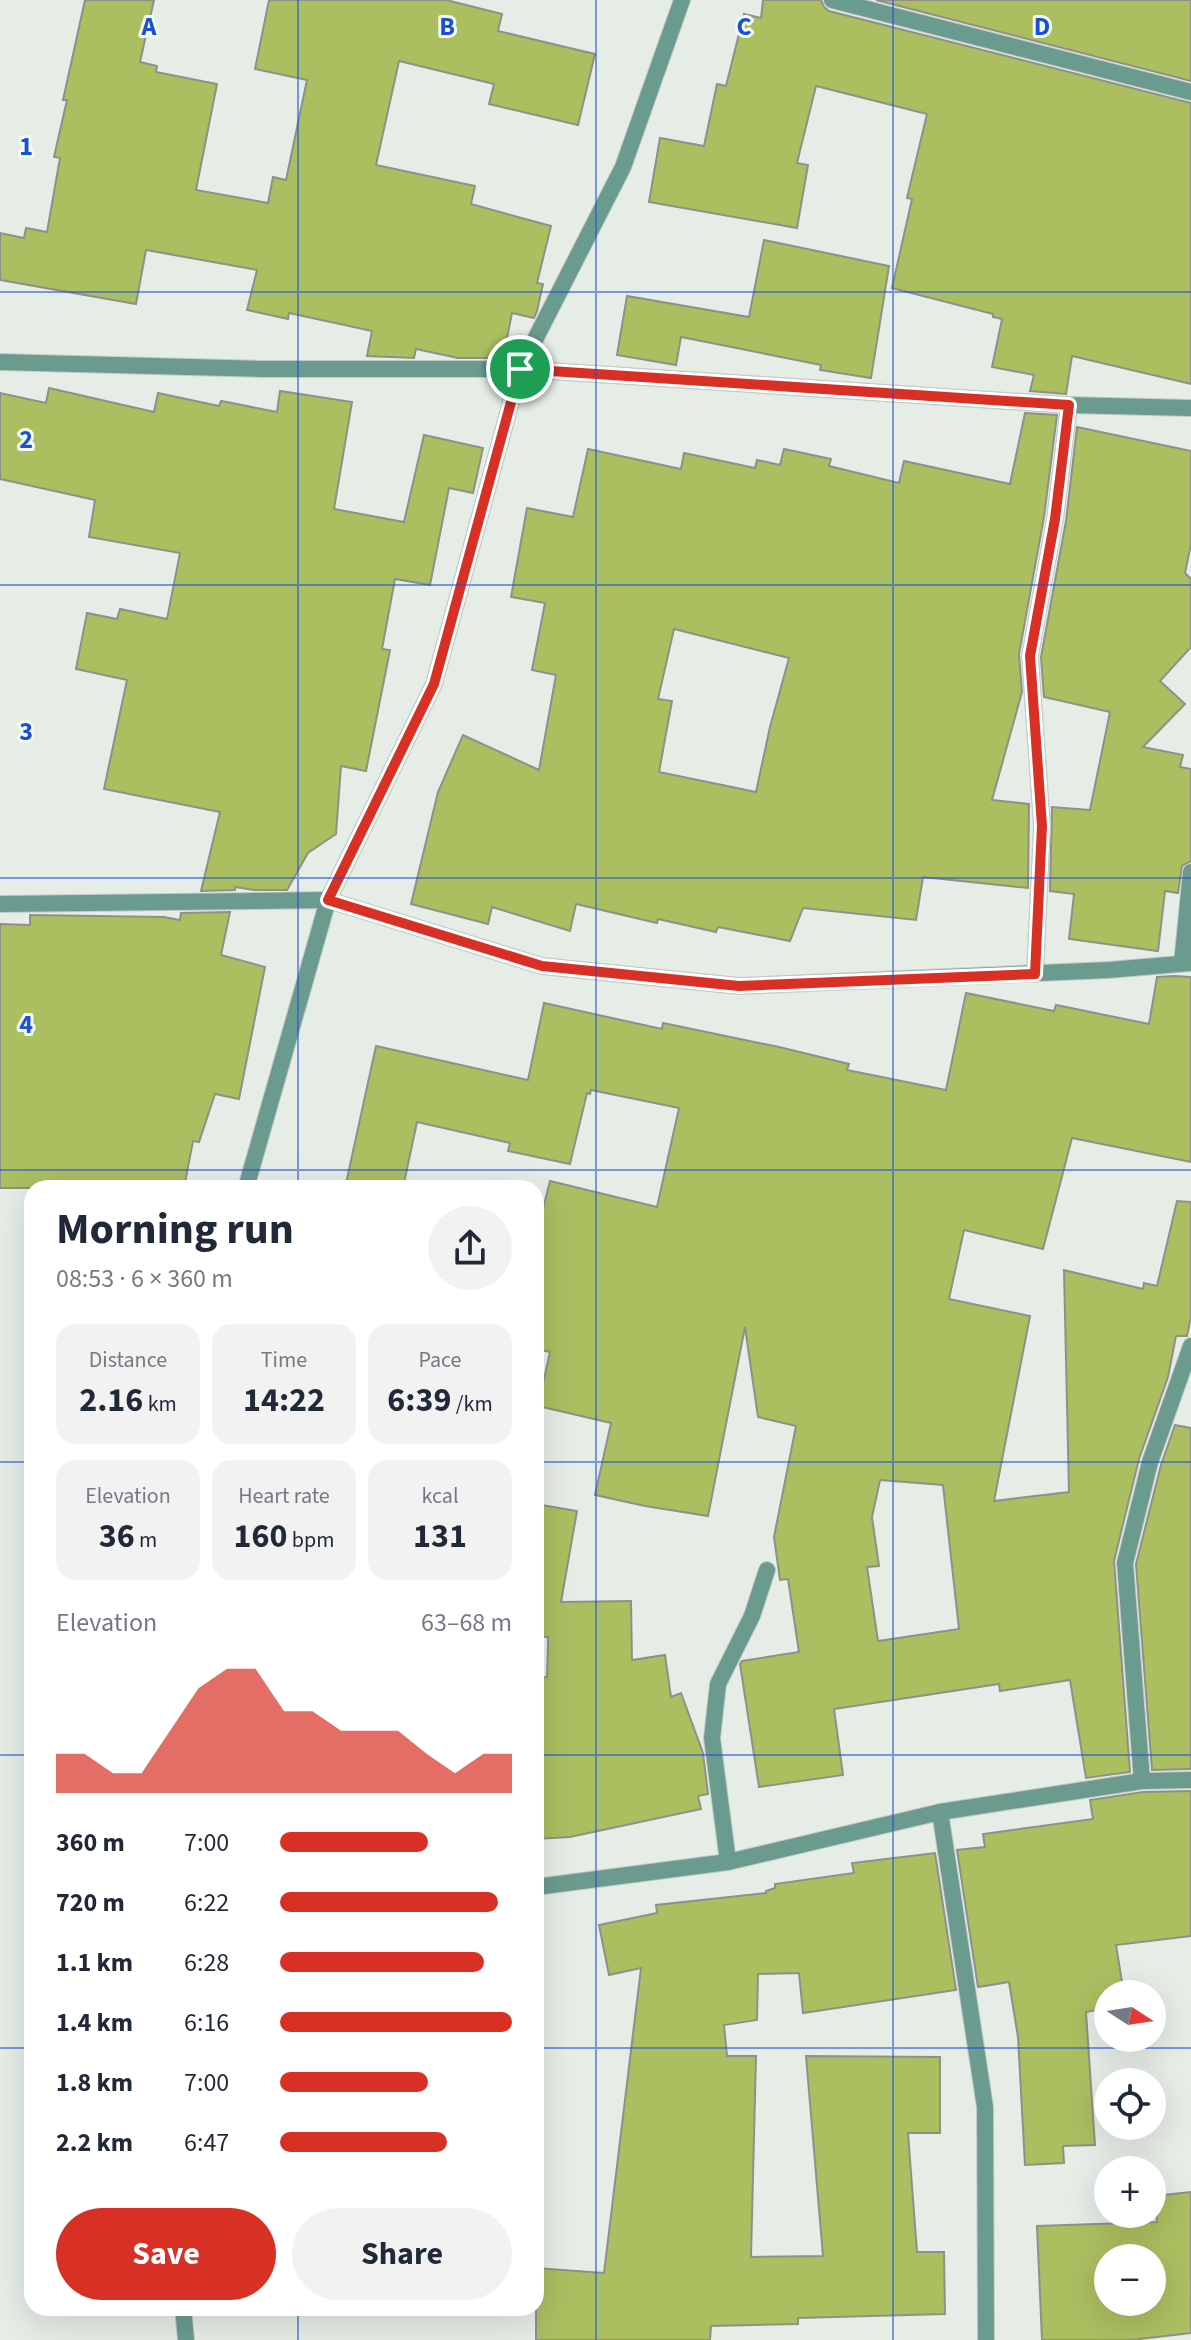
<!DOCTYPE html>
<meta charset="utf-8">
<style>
:root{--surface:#fff;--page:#f2f2f3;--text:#1f2937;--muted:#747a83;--accent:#d93025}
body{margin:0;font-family:"Source Sans 3",sans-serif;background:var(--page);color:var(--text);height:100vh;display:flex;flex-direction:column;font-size:30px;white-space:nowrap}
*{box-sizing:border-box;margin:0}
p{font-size:26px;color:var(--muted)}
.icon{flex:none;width:44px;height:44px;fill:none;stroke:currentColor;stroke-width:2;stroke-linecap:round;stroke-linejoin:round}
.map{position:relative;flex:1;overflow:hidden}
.drawer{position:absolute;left:24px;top:1180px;width:520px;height:1136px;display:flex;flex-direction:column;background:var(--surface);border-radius:24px;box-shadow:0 8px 32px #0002}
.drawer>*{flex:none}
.needle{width:52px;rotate:102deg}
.buttons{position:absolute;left:1094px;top:1980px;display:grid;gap:16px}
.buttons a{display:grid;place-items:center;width:72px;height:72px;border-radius:50%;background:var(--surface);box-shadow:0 8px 32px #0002;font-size:40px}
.pin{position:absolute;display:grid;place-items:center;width:68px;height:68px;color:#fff;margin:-34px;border:4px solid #fff;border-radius:50%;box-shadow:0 2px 8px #0007}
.round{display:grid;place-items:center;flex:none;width:84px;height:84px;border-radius:42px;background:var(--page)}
.overview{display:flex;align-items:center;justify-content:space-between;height:136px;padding:0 32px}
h1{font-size:44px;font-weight:700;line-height:60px}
.stats{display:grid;grid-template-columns:repeat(3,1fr);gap:12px;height:136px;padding:8px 32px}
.stats div{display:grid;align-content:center;border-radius:20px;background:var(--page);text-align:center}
.stats b{font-size:34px;font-weight:700}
.stats small{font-size:22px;font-weight:400}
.stats p{font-size:22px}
.chart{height:224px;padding:16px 32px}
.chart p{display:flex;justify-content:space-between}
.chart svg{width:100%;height:144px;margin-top:8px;fill:var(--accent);opacity:.7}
.cta{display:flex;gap:16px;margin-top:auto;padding:16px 32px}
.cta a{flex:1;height:92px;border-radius:48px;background:var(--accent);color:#fff;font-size:32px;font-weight:700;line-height:92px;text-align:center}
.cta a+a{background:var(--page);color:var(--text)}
ul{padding:0 32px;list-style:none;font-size:26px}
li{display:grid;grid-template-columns:128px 96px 1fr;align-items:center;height:60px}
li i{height:20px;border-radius:10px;background:var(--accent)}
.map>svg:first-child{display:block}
.building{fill:#abbe60;stroke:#8f9188;stroke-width:2;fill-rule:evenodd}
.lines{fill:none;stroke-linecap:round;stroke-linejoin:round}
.minor-casing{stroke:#c4cbc4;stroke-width:18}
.minor{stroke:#6b9b8f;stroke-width:16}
.route-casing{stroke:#fff;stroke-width:16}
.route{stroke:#d93025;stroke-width:10}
.grid{fill:none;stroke:#1d4ed8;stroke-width:2;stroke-opacity:0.55}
.grid-label{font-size:26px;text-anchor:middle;font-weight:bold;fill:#1d4ed8;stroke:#f2fbf3;stroke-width:6;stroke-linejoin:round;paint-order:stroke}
</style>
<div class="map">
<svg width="1191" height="2340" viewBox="0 0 1191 2340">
<rect width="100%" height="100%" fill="#e5ede6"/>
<g class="building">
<path d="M85 0H154L140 62 157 66 156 72 217 84 196 190 268 203 273 177 286 180 307 80 255 69 269 0H446L502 14 498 31 595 54 578 125 489 104 494 84 399 61 376 165 475 186 471 204 551 226 537 283 543 284 537 311 534 318 512 313 503 358H458L416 349 414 358 367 356 372 331 289 313 288 319 247 310 257 270 146 250 136 304 0 280V233L24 238 26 228 47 232 60 158 54 157 67 100H63Z"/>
<path d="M763 0H821L824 7 829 11 1191 103V384L1072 356 1066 394 1030 391 1034 375 992 367 1002 319 993 317V314L892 288 912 199 907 198 927 114 816 86 797 163 808 165 797 228 649 202 660 138 704 146 717 84 726 86 744 14 761 18Z"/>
<path d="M876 0H1191V81Z"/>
<path d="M764 240 889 266 871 378 820 370 821 365 681 337 676 365 617 355 627 296 749 317Z"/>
<path d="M49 388 154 412 158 393 219 406 221 401 277 412 280 391 352 402 334 509 404 522 424 435 483 448 473 493 449 488 430 585 395 579 382 649 390 650 366 771 341 766 336 834 308 853 287 890H254L235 887V890L201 891 220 812 104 789 127 680 76 669 87 613 117 619 120 609 167 619 180 553 89 537 95 500 0 479V393L46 403Z"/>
<path d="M1025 413 1057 415 1044 517 1019 654 1022 692 992 800 1029 804 1028 888 923 877 916 920 803 908 790 941 718 927 716 932 658 919 657 923 576 904 570 931 492 907 488 924 411 904 438 792 463 735 539 770 556 675 532 670 545 603 511 597 527 508 573 517 588 449 681 469 684 453 755 468 757 460 780 465 784 449 831 459 829 466 899 483 904 461 1010 484ZM674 629 789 658 770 727 756 792 659 772 672 701 658 699Z"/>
<path d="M1077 427 1191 451V544L1185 573 1191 579V647L1160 681 1185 704 1143 747 1183 755 1180 767 1191 769V861L1182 866 1178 893 1165 891 1158 951 1069 939 1074 894 1050 891 1052 807 1090 810 1110 712 1044 697 1041 657 1066 521Z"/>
<path d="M230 912 221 955 265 967 239 1099 215 1094 199 1142 193 1141 184 1188H0V924L30 925V915L164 917 180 920 181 913Z"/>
<path d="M1174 976 1191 977V1162L1072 1138 1043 1249 964 1230 949 1299 1030 1316 994 1501 1069 1492 1064 1270 1143 1289 1144 1283 1157 1286 1177 1201 1191 1202V1317L1187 1336H1176L1168 1377 1139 1459 1114 1561 1130 1772 1086 1778 1070 1680 1000 1691 999 1684 834 1709 843 1775 759 1787 740 1664 742 1661 799 1652 788 1579 780 1580 774 1537 796 1426 758 1417 745 1327 708 1516 645 1506 595 1495 611 1423 538 1406 550 1352 536 1349V1236L550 1181 657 1207 679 1108 591 1090 590 1094 587 1093 570 1164 508 1151 510 1143 417 1122 403 1188H345L376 1046 528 1080 544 1003 662 1029 663 1023 779 1047 849 1064 847 1070 946 1090 966 993 1054 1011 1056 1005 1149 1024 1157 977ZM880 1480 943 1485 959 1629 878 1641 867 1567 879 1566 872 1517Z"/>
<path d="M1175 1425 1191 1428V1769L1152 1770 1136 1564 1161 1465Z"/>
<path d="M536 1504 577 1511 561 1602 631 1601 632 1660 665 1655 671 1697 681 1693 703 1753 708 1794 698 1796 701 1809 570 1837 536 1839V1678L547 1677 548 1644V1637L536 1636Z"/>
<path d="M1191 1791V1936L1116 1945 1124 1994H1108V2008L1086 2012 1095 2145 1063 2146 1064 2163 1025 2165 1018 2037 1009 1982 978 1987 957 1850 985 1847 983 1834 1093 1819 1090 1800 1143 1792Z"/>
<path d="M935 1853 956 1990 803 2013 799 1973 758 1974 757 2020 724 2025 727 2056H756L751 2257 823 2256 806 2056 940 2057V2133H908L917 2252H944L945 2314 798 2318V2324L711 2326 710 2340H536V2268L604 2273 641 1968 609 1975 599 1925 657 1913 656 1905 766 1893V1891L775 1888V1884L854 1873 852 1863Z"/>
<path d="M1191 2192V2333L1131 2340H1042L1037 2226 1157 2222 1155 2196ZM1108 2258H1152V2302H1108Z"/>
</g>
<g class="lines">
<g class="minor-casing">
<g id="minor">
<path d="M832 0 1191 92"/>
<path d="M0 362 263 369H520L1069 405 1191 408"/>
<path d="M0 904 328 900 542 966 739 986 1109 970 1191 963"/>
<path d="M1182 963 1191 872"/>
<path d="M1035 974 1042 826 1030 656 1055 519 1069 405"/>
<path d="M246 1188 328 900 434 684 520 369 623 167 682 0"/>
<path d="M1142 1781 1125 1563 1150 1462 1191 1346"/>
<path d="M940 1812 985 2107 986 2340"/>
<path d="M728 1862 712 1738 718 1684 752 1616 767 1570"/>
<path d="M536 1887 728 1862 940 1812 1142 1781 1191 1780"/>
<path d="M183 2308 186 2340"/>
</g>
</g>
<use href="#minor" class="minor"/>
</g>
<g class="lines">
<g class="route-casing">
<path id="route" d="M520 369 1069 405 1055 519 1030 656 1042 826 1035 974 739 986 542 966 328 900 434 684Z"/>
</g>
<use href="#route" class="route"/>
</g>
<path class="grid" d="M298 0V1188M596 0V2340M893 0V2340M0 292H1191M0 585H1191M0 878H1191M0 1170H1191M0 1462H32M536 1462H1191M0 1755H32M536 1755H1191M0 2048H32M536 2048H1191M298 2308V2340"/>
<g class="grid-label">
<text x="149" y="35">A</text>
<text x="447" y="35">B</text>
<text x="744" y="35">C</text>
<text x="1042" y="35">D</text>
<text x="26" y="155">1</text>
<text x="26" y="448">2</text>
<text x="26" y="740">3</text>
<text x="26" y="1033">4</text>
</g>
</svg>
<div class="buttons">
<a><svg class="needle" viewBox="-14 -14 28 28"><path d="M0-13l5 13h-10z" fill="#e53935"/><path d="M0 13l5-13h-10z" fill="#747a83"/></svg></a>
<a><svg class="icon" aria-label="locate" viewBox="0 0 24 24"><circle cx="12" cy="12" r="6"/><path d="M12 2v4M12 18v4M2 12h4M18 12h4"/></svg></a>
<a>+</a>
<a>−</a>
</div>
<div class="pin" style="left:520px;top:369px;background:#1e9e55"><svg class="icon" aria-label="arrive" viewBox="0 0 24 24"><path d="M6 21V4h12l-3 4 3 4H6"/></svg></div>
<section class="drawer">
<div class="overview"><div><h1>Morning run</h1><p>08:53 · 6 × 360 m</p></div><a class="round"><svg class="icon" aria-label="share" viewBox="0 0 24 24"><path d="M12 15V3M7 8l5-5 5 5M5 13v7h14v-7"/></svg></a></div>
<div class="stats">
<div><p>Distance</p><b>2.16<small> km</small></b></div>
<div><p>Time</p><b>14:22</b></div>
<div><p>Pace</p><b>6:39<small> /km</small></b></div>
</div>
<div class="stats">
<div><p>Elevation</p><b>36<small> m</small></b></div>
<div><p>Heart rate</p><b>160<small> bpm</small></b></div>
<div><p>kcal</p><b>131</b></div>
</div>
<div class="chart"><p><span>Elevation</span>63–68 m</p>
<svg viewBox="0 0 160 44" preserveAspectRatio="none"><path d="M0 44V32L10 32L20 38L30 38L40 25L50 12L60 6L70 6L80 19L90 19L100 25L110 25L120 25L130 32L140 38L150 32L160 32V44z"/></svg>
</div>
<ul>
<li><b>360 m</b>7:00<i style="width:64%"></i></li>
<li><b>720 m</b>6:22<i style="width:94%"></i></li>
<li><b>1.1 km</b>6:28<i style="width:88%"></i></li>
<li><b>1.4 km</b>6:16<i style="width:100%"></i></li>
<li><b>1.8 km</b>7:00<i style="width:64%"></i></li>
<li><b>2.2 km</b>6:47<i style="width:72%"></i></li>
</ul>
<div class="cta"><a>Save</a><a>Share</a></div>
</section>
</div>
